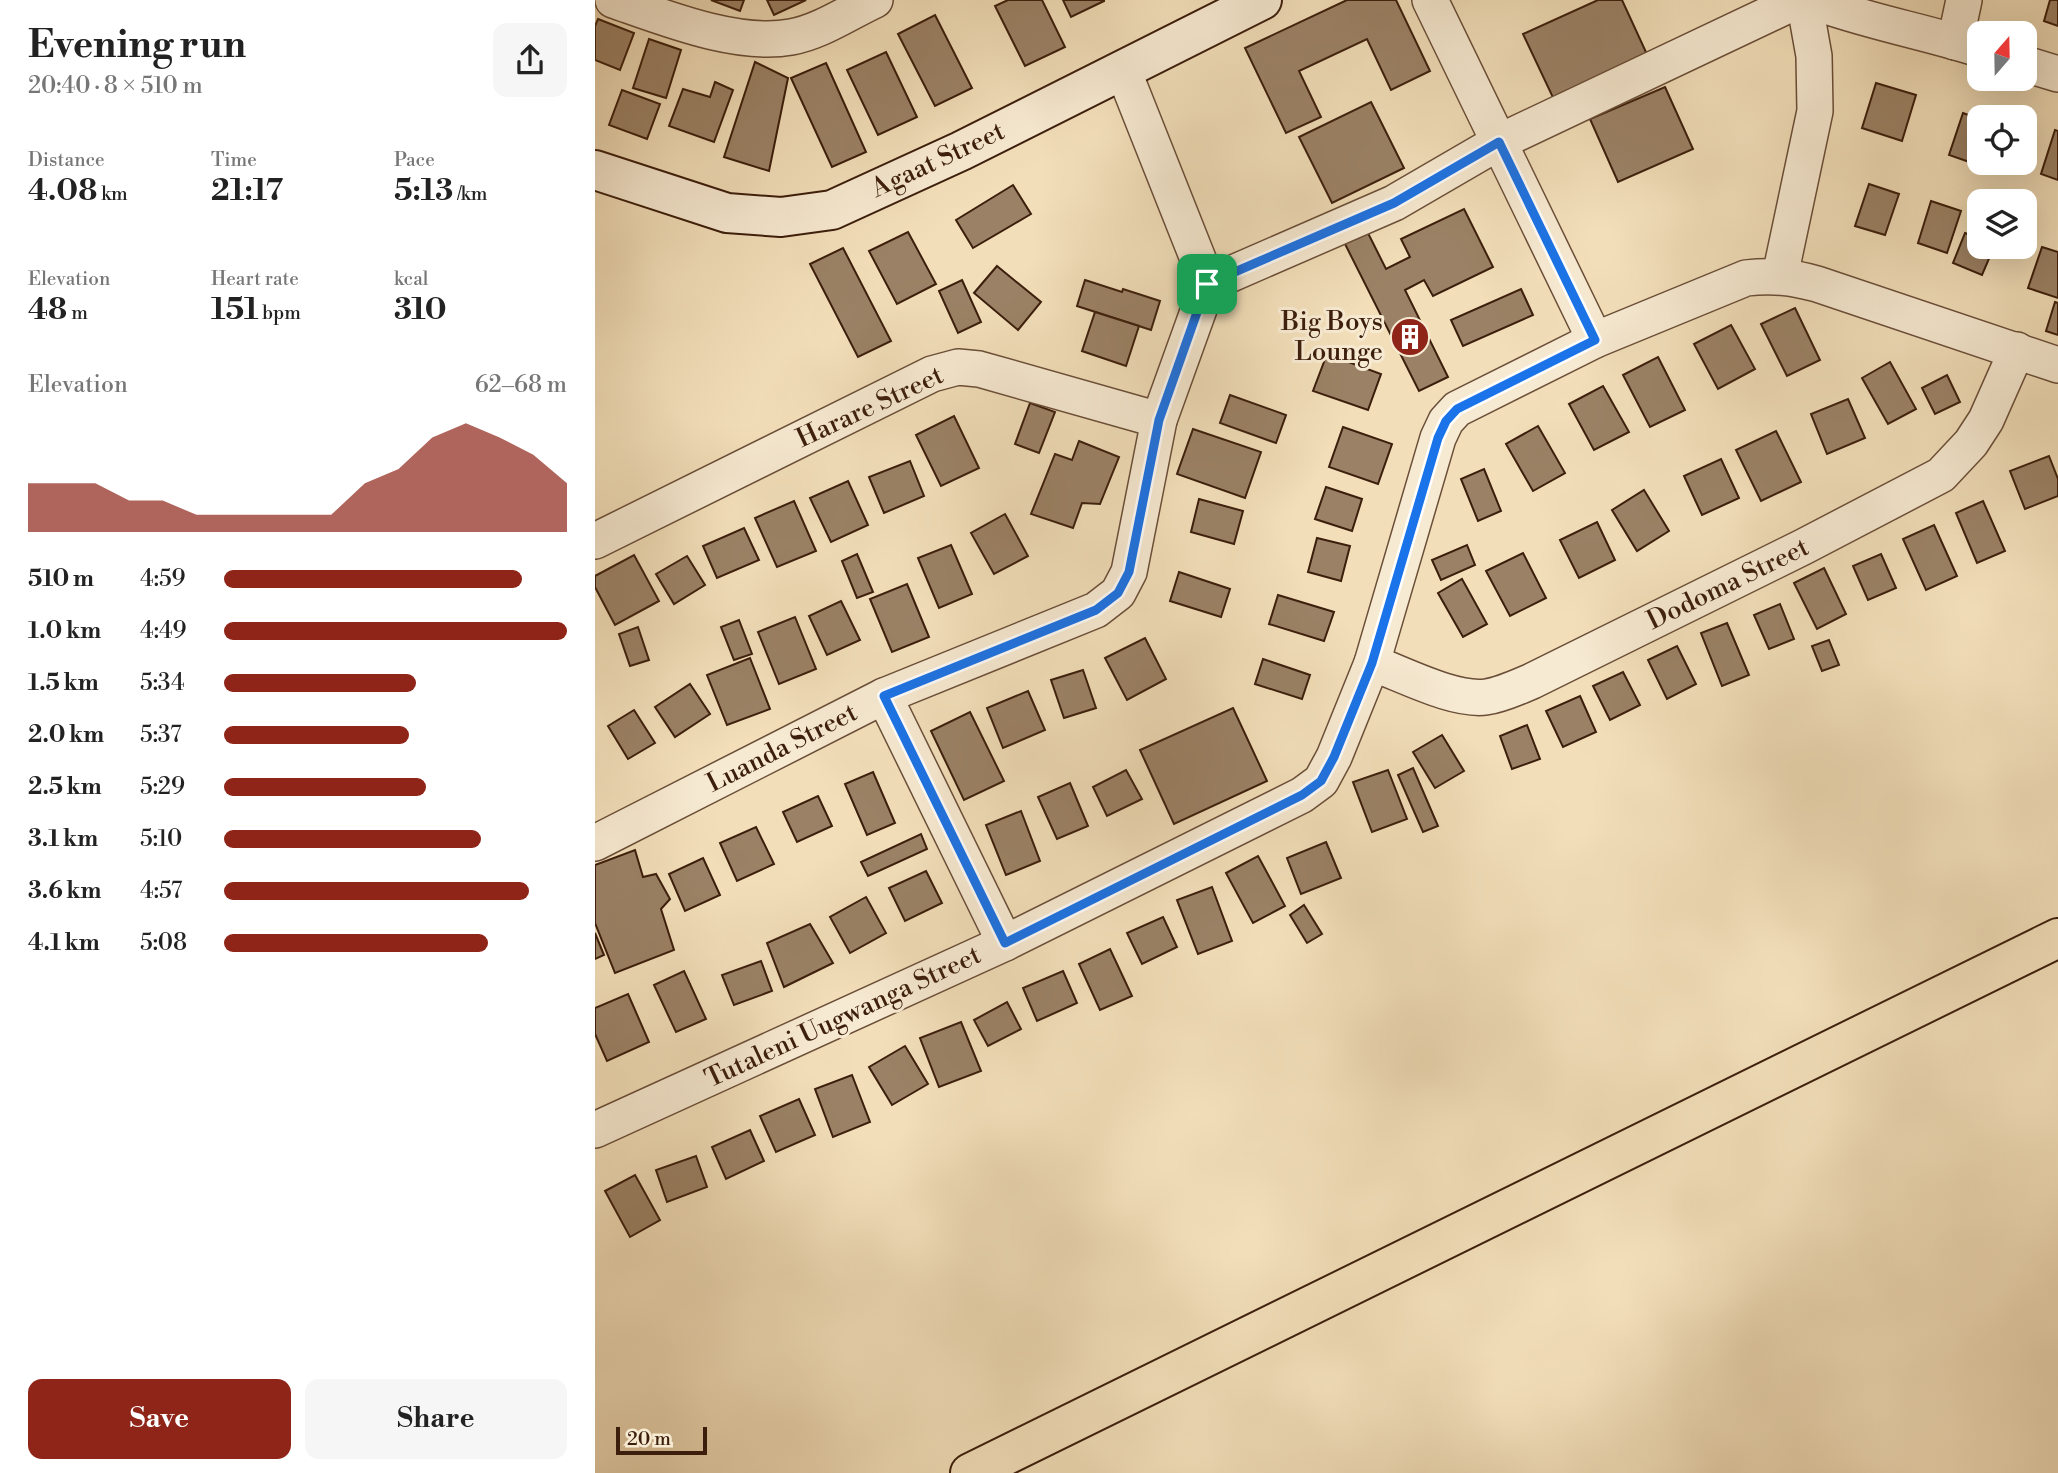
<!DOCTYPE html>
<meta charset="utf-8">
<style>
:root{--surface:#fff;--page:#f6f6f6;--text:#222;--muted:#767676;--accent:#8f2418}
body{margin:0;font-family:"Libre Bodoni",serif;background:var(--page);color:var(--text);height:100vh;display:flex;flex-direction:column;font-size:26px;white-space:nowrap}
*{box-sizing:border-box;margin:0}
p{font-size:23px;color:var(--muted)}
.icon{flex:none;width:38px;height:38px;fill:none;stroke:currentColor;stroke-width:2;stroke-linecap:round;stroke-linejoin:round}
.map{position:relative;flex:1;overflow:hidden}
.panel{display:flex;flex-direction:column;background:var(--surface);width:595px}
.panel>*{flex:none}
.needle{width:46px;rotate:20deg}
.tools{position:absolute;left:1372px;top:21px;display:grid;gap:14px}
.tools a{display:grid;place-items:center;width:70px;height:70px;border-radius:14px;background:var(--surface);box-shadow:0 7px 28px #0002;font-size:35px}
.scale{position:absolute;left:21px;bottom:18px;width:91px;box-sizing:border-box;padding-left:7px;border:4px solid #3c1e0c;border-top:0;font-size:19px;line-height:24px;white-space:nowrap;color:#3c1e0c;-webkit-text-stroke:5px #f7ead2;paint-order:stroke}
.pin{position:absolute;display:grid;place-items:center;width:60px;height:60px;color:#fff;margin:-30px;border-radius:14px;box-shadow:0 4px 10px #0006}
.round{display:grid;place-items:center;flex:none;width:74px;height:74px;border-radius:14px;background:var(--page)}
.overview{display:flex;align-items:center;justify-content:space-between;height:119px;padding:0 28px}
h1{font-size:38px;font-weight:700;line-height:52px}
.figures{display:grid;grid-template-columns:repeat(3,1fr);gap:10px;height:119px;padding:7px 28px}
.figures div{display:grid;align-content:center}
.figures b{font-size:30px;font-weight:700}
.figures small{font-size:19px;font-weight:400}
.figures p{font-size:19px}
.chart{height:196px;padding:14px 28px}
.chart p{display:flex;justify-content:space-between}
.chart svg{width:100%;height:126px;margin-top:7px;fill:var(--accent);opacity:.7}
.cta{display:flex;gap:14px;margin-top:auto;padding:14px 28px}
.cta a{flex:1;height:80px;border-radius:14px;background:var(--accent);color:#fff;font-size:28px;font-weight:700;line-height:80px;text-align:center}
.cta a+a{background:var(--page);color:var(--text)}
ul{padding:0 28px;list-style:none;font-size:23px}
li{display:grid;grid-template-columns:112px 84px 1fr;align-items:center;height:52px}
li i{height:18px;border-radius:9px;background:var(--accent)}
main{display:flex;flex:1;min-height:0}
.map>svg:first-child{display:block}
.building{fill:#9b8266;stroke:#3c1e0c;stroke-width:2}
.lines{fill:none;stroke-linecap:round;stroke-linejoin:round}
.street-casing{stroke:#6a4e38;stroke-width:38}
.secondary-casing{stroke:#3c1e0c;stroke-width:42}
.highway-casing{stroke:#3c1e0c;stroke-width:42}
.street{stroke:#f7ead2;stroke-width:35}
.secondary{stroke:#f7ead2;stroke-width:38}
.highway{stroke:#f2dfba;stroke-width:38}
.route-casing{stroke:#fff;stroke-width:14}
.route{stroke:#1a73e8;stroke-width:9}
.labels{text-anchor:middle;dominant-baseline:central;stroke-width:6;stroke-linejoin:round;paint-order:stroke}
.street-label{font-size:26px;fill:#3c1e0c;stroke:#f7ead2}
.poi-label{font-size:26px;fill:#3c1e0c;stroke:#f7ead2;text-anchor:end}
</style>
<main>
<section class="panel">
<div class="overview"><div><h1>Evening run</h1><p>20:40 · 8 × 510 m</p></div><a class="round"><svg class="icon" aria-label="share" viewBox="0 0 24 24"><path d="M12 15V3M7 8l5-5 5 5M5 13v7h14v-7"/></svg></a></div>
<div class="figures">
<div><p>Distance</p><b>4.08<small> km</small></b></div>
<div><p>Time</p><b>21:17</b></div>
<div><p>Pace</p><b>5:13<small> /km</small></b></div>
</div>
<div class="figures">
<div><p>Elevation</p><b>48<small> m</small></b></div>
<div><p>Heart rate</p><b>151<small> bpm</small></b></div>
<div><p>kcal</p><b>310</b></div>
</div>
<div class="chart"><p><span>Elevation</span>62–68 m</p>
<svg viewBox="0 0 160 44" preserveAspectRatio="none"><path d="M0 44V27L10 27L20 27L30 33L40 33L50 38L60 38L70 38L80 38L90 38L100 27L110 22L120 11L130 6L140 11L150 17L160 27V44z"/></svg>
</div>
<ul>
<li><b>510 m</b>4:59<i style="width:87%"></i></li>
<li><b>1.0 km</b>4:49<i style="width:100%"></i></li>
<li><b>1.5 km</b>5:34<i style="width:56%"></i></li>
<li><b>2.0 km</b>5:37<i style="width:54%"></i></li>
<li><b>2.5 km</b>5:29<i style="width:59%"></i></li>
<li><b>3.1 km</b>5:10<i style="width:75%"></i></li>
<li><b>3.6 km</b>4:57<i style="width:89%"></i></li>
<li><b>4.1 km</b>5:08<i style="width:77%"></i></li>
</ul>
<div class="cta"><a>Save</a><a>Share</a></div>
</section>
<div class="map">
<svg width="1463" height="1473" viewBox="0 0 1463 1473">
<rect width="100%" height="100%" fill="#f2dfba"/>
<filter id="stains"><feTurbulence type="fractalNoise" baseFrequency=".00286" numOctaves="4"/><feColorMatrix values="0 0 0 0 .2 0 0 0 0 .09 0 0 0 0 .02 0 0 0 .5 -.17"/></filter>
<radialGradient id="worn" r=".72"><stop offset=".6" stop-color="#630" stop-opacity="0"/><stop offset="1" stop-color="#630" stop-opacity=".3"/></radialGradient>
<g class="building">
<path d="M116 0H149L145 11Z"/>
<path d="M172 0H211L179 15Z"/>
<path d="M413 0H447L470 47 430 66 400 6Z"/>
<path d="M468 0H509V1L476 17Z"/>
<path d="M752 0H801L835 71 796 90 772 39 704 71 726 117 691 133 650 48Z"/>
<path d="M1003 0H1027L1056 63 962 106 928 34Z"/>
<path d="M1455 0H1463V26L1449 21Z"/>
<path d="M340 15 377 88 340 106 303 34Z"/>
<path d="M3 19 39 33 25 70 0 60V26Z"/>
<path d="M54 39 86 50 71 98 38 88Z"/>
<path d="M291 52 322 117 283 135 252 70Z"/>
<path d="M160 62 193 78 174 171 129 157Z"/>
<path d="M231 63 271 152 237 167 196 78Z"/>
<path d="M120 82 138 90 119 142 74 126 88 89 115 97Z"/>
<path d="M1281 83 1321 95 1307 141 1267 128Z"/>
<path d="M1070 87 1098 149 1023 182 995 119Z"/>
<path d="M27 90 65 104 52 139 14 125Z"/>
<path d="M776 102 809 168 737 203 704 137Z"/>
<path d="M1368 113 1384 119 1383 165 1354 155Z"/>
<path d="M1460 130 1463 131V180L1446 174Z"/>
<path d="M1274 184 1304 194 1290 235 1260 226Z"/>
<path d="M418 185 436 214 378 248 361 220Z"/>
<path d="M1336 201 1366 211 1352 253 1323 243Z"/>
<path d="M869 209 898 267 838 296 829 280 810 290 853 377 824 391 747 238 770 227 791 269 815 257 806 239Z"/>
<path d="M313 232 341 284 302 304 274 251Z"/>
<path d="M1370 233 1383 238 1384 234V247H1399L1387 275 1358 263Z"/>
<path d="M1447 247 1463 252V298L1433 288Z"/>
<path d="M248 248 296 341 263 357 215 264Z"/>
<path d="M402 266 446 302 423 330 379 293Z"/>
<path d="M367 280 386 322 363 333 344 291Z"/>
<path d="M490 280 527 292 528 289 565 301 556 330 482 306Z"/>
<path d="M926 289 938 315 868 346 856 320Z"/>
<path d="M1460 302 1463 303V335L1451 331Z"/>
<path d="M1200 308 1225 360 1192 376 1166 324Z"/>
<path d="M500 312 544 326 531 366 487 351Z"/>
<path d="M1136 325 1160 369 1123 389 1099 344Z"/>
<path d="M732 354 786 374 773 410 718 391Z"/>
<path d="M1063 357 1090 410 1055 427 1028 375Z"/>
<path d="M1295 362 1321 409 1293 424 1267 378Z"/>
<path d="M1352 375 1365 402 1340 414 1327 388Z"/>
<path d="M1008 386 1034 432 999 450 974 404Z"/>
<path d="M635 395 691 415 681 443 625 423Z"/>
<path d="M1253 399 1270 438 1232 454 1216 414Z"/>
<path d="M435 403 460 412 444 453 420 444Z"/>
<path d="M359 416 384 468 346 486 321 435Z"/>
<path d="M943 426 970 473 938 491 911 444Z"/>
<path d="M748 427 797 444 783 484 734 467Z"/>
<path d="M598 429 666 452 650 498 582 474Z"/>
<path d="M1181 431 1206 482 1166 501 1141 450Z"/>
<path d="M484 441 524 457 505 504 487 503 478 528 436 514 460 454 477 460Z"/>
<path d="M1454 456 1463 479V496L1430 509 1415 471Z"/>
<path d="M1126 459 1144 498 1107 515 1089 476Z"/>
<path d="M315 461 329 496 289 513 274 477Z"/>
<path d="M889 469 906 511 883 521 866 479Z"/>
<path d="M253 481 273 525 236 542 215 498Z"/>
<path d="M731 487 767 499 757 531 720 519Z"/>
<path d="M1049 490 1074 531 1042 551 1017 510Z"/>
<path d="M604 499 648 511 639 544 596 532Z"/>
<path d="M199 501 221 551 182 567 160 518Z"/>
<path d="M1388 501 1410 551 1382 563 1361 513Z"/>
<path d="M410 514 433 556 399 574 376 533Z"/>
<path d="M1002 522 1020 560 984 578 965 540Z"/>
<path d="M1339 525 1362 576 1331 590 1308 539Z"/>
<path d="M149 528 164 560 122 578 108 546Z"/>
<path d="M722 538 755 546 746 581 713 572Z"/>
<path d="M356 545 377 594 344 608 323 558Z"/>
<path d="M872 545 880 565 846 580 837 560Z"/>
<path d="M928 553 951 598 915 616 891 571Z"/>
<path d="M262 554 278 592 262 598 247 561Z"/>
<path d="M1286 554 1301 588 1273 600 1258 566Z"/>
<path d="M39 555 64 601 20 625 0 587V576Z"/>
<path d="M92 556 110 585 79 604 61 574Z"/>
<path d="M1229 568 1251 614 1222 629 1199 583Z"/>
<path d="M584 572 635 589 626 617 575 601Z"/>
<path d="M867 579 892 624 868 637 843 593Z"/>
<path d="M312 584 334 637 297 652 275 599Z"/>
<path d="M683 595 739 612 729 641 674 624Z"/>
<path d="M246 601 265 640 232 655 214 616Z"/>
<path d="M1185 604 1199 639 1174 649 1159 615Z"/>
<path d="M200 617 221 669 184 684 163 632Z"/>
<path d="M144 620 157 654 139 660 126 627Z"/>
<path d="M1132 623 1154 675 1127 686 1106 633Z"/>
<path d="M43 627 54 660 35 666 24 634Z"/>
<path d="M550 638 571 679 532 700 510 658Z"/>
<path d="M1234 640 1244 665 1227 671 1217 646Z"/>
<path d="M1082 646 1101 684 1072 699 1053 660Z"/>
<path d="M155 658 175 709 132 725 112 675Z"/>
<path d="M668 659 715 675 707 699 660 684Z"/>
<path d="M488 670 501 708 469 718 456 680Z"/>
<path d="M1028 672 1045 705 1015 720 998 686Z"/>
<path d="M95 684 115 714 80 737 60 707Z"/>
<path d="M433 691 450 730 408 748 392 708Z"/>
<path d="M985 696 1001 732 968 747 951 711Z"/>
<path d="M638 708 672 781 579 824 545 750Z"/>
<path d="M39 710 60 743 33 759 13 726Z"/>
<path d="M375 712 409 781 369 800 336 731Z"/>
<path d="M932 725 945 759 917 769 905 736Z"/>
<path d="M847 735 869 771 840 788 818 752Z"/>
<path d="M818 768 843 826 828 832 803 775Z"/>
<path d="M531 770 547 799 512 816 498 787Z"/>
<path d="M793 770 812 819 777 832 758 782Z"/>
<path d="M278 772 300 823 272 835 250 784Z"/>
<path d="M475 783 493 826 462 839 443 797Z"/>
<path d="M223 796 237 826 202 842 188 812Z"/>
<path d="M426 811 445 861 411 875 391 825Z"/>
<path d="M161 827 179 864 142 881 125 843Z"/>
<path d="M326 834 332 849 273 876 266 862Z"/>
<path d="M731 842 746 878 706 894 692 858Z"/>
<path d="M40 850 48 877 61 874 75 899 66 909 79 950 20 973 0 923V865Z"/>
<path d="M663 856 690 906 658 923 631 873Z"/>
<path d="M108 858 125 895 90 911 74 874Z"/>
<path d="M331 871 347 903 310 921 294 888Z"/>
<path d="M617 887 637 941 603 954 582 900Z"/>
<path d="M271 897 291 933 255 953 235 917Z"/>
<path d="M709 905 727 934 712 943 695 915Z"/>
<path d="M568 917 582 947 547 964 532 933Z"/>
<path d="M215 924 238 963 189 987 172 943Z"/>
<path d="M0 933 9 955 0 959Z"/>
<path d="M515 949 537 996 505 1010 484 964Z"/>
<path d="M166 961 177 991 139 1005 127 975Z"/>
<path d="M89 971 111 1019 81 1032 59 985Z"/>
<path d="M468 971 482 1003 442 1021 428 988Z"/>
<path d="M33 994 54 1042 12 1061 0 1034V1008Z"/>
<path d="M412 1002 426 1029 393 1046 379 1020Z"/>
<path d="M366 1022 386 1071 344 1087 325 1038Z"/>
<path d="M310 1046 333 1084 297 1105 274 1067Z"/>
<path d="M257 1075 275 1122 238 1137 220 1089Z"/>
<path d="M204 1099 220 1135 181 1152 165 1116Z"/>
<path d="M155 1130 169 1161 131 1179 117 1147Z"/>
<path d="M101 1156 112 1187 72 1202 61 1170Z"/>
<path d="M40 1175 65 1220 35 1237 10 1191Z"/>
</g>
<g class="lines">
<g class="street-casing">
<g id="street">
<path d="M18 0C70 18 142 47 196 37 225 32 254 12 280 0"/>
<path d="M835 0 1000 340"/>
<path d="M1214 0C1269 21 1328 31 1384 49"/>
<path d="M1360 42 1369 0"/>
<path d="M1430 64 1463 74"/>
<path d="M1185 276 1220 111 1219 56 1209 0"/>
<path d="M613 284 799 203 904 142 1204 0"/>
<path d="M0 541 337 374 363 367 384 369 564 420"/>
<path d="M777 663C808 674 858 701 891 697 906 695 923 687 937 681L1208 547 1346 475 1376 443 1391 420 1422 350"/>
<path d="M289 696 410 943"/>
<path d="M0 843 289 696 501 610 523 593 534 572 564 420 613 284 528 70"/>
<path d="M0 1130 410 943 707 795 726 781 739 757 777 663 843 438 851 421 862 409 1000 340 1151 278C1177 275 1197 277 1222 284L1463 365"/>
</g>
</g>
<g class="secondary-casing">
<path id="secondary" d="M0 170 132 213 186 217 237 210 366 151 667 0"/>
</g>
<g class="highway-casing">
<path id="highway" d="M375 1473 1463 938"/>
</g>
<use href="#street" class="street"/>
<use href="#secondary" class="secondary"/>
<use href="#highway" class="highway"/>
</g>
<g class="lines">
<g class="route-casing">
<path id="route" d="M904 142 1000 340 862 409 851 421 843 438 777 663 739 757 726 781 707 795 410 943 289 696 501 610 523 593 534 572 564 420 612 284 799 203Z"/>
</g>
<use href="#route" class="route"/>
</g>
<defs>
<g id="building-disc" transform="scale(2.0125)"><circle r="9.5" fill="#8f2418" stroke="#f7ead2"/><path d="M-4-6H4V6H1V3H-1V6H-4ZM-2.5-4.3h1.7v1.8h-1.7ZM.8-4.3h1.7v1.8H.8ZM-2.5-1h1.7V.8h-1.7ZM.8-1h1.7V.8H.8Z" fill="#fff"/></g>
</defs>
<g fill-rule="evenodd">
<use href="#building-disc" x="815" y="337"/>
</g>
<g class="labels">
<g class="street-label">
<text transform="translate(343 160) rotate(-25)">Agaat Street</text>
<text transform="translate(275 407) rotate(-25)">Harare Street</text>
<text transform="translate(1133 584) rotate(-26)">Dodoma Street</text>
<text transform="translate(187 748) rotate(-27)">Luanda Street</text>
<text transform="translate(248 1017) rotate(-25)">Tutaleni Uugwanga Street</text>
</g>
<g class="poi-label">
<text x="788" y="322">Big Boys<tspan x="788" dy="30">Lounge</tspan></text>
</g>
</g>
<rect width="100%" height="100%" filter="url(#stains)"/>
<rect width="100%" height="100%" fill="url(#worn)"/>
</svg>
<div class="tools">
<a><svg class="needle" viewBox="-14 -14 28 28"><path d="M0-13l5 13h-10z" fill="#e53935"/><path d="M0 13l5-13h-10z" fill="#767676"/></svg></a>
<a><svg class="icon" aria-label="locate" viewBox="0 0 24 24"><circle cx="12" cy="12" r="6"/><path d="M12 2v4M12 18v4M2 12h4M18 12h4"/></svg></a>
<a><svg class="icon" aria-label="layers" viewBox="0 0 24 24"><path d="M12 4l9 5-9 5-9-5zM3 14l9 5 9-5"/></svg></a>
</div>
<div class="scale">20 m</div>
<div class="pin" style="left:612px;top:284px;background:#1e9e55"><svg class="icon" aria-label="arrive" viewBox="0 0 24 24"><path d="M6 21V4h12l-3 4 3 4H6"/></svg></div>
</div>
</main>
